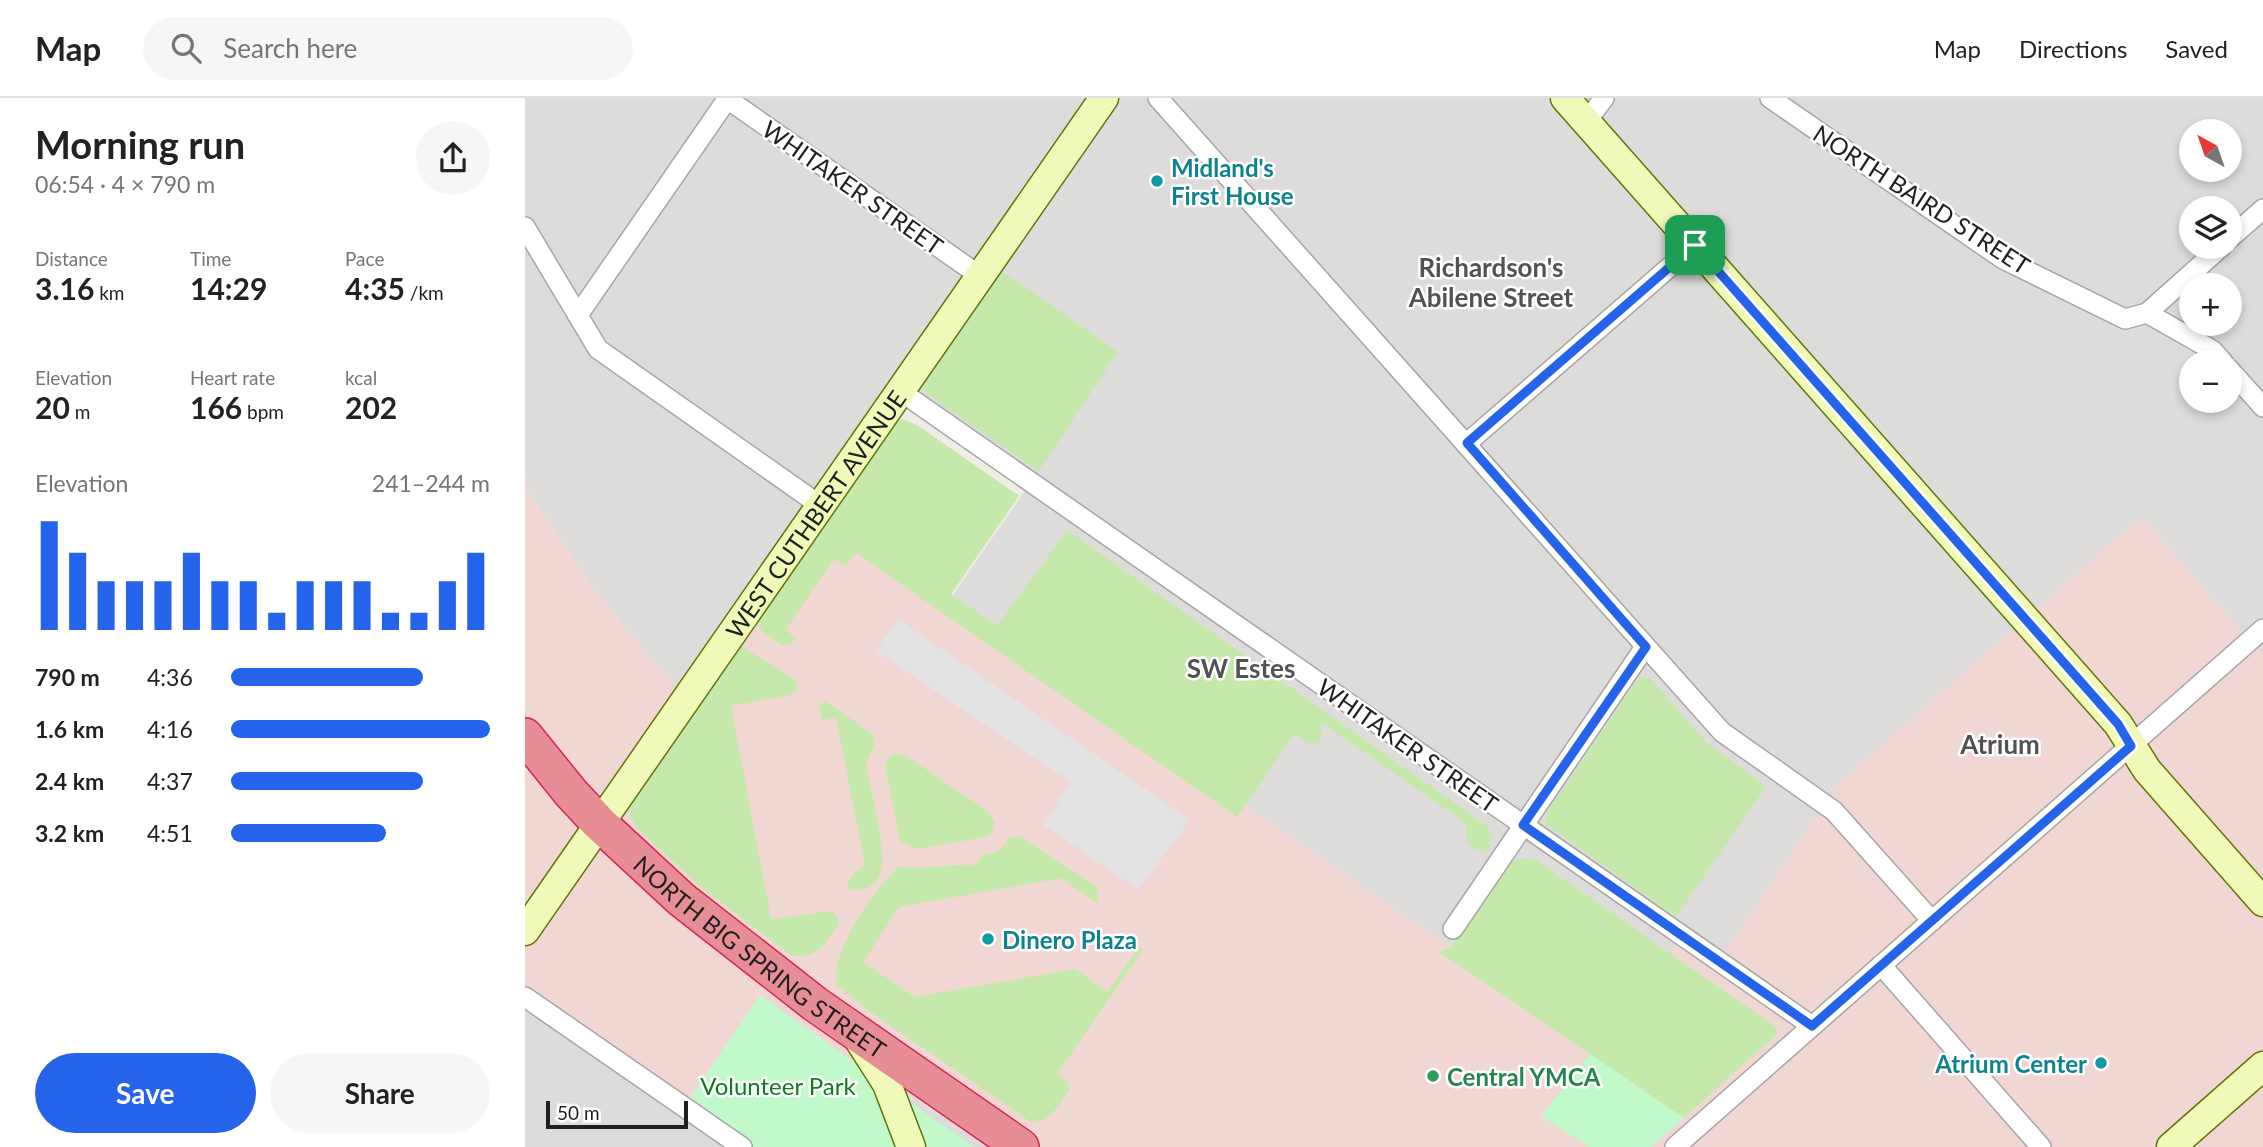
<!DOCTYPE html>
<meta charset="utf-8">
<style>
:root{--surface:#fff;--page:#f6f6f6;--text:#222;--muted:#767676;--line:#e0e0e0;--accent:#2563eb}
body{margin:0;font-family:Lato,sans-serif;background:var(--page);color:var(--text);height:100vh;display:flex;flex-direction:column;font-size:26px;white-space:nowrap}
*{box-sizing:border-box;margin:0}
p{font-size:23px;color:var(--muted)}
.icon{flex:none;width:38px;height:38px;fill:none;stroke:currentColor;stroke-width:2;stroke-linecap:round;stroke-linejoin:round}
.map{position:relative;flex:1;overflow:hidden}
.details{display:flex;flex-direction:column;background:var(--surface);width:525px}
.details>*{flex:none}
.needle{width:46px;rotate:320deg}
.buttons{position:absolute;left:1654px;top:21px;display:grid;gap:14px}
.buttons a{display:grid;place-items:center;width:63px;height:63px;border-radius:50%;background:var(--surface);box-shadow:0 4px 10px #0003;font-size:35px}
.scale{position:absolute;left:21px;bottom:18px;width:142px;box-sizing:border-box;padding-left:7px;border:4px solid #1f1f1f;border-top:0;font-size:19px;line-height:24px;white-space:nowrap;color:#1f1f1f;-webkit-text-stroke:5px #fff;paint-order:stroke}
.pin{position:absolute;display:grid;place-items:center;width:60px;height:60px;color:#fff;margin:-30px;border-radius:14px;box-shadow:0 4px 10px #0006}
.round{display:grid;place-items:center;flex:none;width:74px;height:74px;border-radius:37px;background:var(--page)}
.summary{display:flex;align-items:center;justify-content:space-between;height:119px;padding:0 35px}
h1{font-size:38px;font-weight:700;line-height:52px}
.metrics{display:grid;grid-template-columns:repeat(3,1fr);gap:10px;height:119px;padding:7px 35px}
.metrics div{display:grid;align-content:center}
.metrics b{font-size:30px;font-weight:700}
.metrics small{font-size:19px;font-weight:400}
.metrics p{font-size:19px}
.chart{height:196px;padding:14px 35px}
.chart p{display:flex;justify-content:space-between}
.chart svg{width:100%;height:126px;margin-top:7px;stroke:var(--accent);stroke-width:6}
.cta{display:flex;gap:14px;margin-top:auto;padding:14px 35px}
.cta a{flex:1;height:80px;border-radius:42px;background:var(--accent);color:#fff;font-size:28px;font-weight:700;line-height:80px;text-align:center}
.cta a+a{background:var(--page);color:var(--text)}
ul{padding:0 35px;list-style:none;font-size:23px}
li{display:grid;grid-template-columns:112px 84px 1fr;align-items:center;height:52px}
li i{height:18px;border-radius:9px;background:var(--accent)}
header{display:flex;align-items:center;gap:42px;box-sizing:border-box;height:98px;padding:0 35px;background:var(--surface);border-bottom:2px solid var(--line)}
header strong{font-size:33px}
nav{display:flex;gap:38px;margin-inline-start:auto;font-size:24px}
.search{width:490px;height:63px;background:var(--page);display:flex;align-items:center;gap:18px;box-sizing:border-box;padding:0 24px;border-radius:38px;color:var(--muted);font-size:26px}
main{display:flex;flex:1;min-height:0}
.map>svg:first-child{display:block}
.residential{fill:#dddcdb;fill-rule:evenodd}
.commercial{fill:#f0d7d4}
.grass{fill:#c4e9ab}
.park{fill:#c2f9cb}
.parking{fill:#e3e3e3}
.lines{fill:none;stroke-linecap:round;stroke-linejoin:round}
.street-casing{stroke:#a6a6a6;stroke-width:22}
.secondary-casing{stroke:#607606;stroke-width:31}
.highway-casing{stroke:#da2554;stroke-width:38}
.street{stroke:#fff;stroke-width:19}
.secondary{stroke:#f1f9b9;stroke-width:28}
.highway{stroke:#e68d96;stroke-width:35}
.route-casing{stroke:#fff;stroke-width:14}
.route{stroke:#2563eb;stroke-width:9}
.culture-dot{fill:#0f9aa8;stroke:#fff;stroke-width:2.5}
.leisure-dot{fill:#2e9e5b;stroke:#fff;stroke-width:2.5}
.labels{text-anchor:middle;dominant-baseline:central;stroke-width:5;stroke-linejoin:round;paint-order:stroke}
.culture-label{font-size:24px;font-weight:bold;fill:#0d838f;stroke:#fff;text-anchor:start}
.street-label{font-size:24px;fill:#1f1f1f;stroke:#fff}
.leisure-label{font-size:24px;font-weight:bold;fill:#27864d;stroke:#fff;text-anchor:start}
.park-label{font-size:24px;fill:#0c7d1f;stroke:#fff}
.neighbourhood-label{font-size:26px;font-weight:bold;fill:#525252;stroke:#fff}
</style>
<header>
<strong>Map</strong>
<div class="search"><svg class="icon" aria-label="search" viewBox="0 0 24 24"><circle cx="10" cy="10" r="6"/><path d="M15 15l6 6"/></svg>Search here</div>
<nav><a>Map</a><a>Directions</a><a>Saved</a></nav>
</header>
<main>
<section class="details">
<div class="summary"><div><h1>Morning run</h1><p>06:54 · 4 × 790 m</p></div><a class="round"><svg class="icon" aria-label="share" viewBox="0 0 24 24"><path d="M12 15V3M7 8l5-5 5 5M5 13v7h14v-7"/></svg></a></div>
<div class="metrics">
<div><p>Distance</p><b>3.16<small> km</small></b></div>
<div><p>Time</p><b>14:29</b></div>
<div><p>Pace</p><b>4:35<small> /km</small></b></div>
</div>
<div class="metrics">
<div><p>Elevation</p><b>20<small> m</small></b></div>
<div><p>Heart rate</p><b>166<small> bpm</small></b></div>
<div><p>kcal</p><b>202</b></div>
</div>
<div class="chart"><p><span>Elevation</span>241–244 m</p>
<svg viewBox="0 0 160 44" preserveAspectRatio="none"><path d="M5 44V6M15 44V17M25 44V27M35 44V27M45 44V27M55 44V17M65 44V27M75 44V27M85 44V38M95 44V27M105 44V27M115 44V27M125 44V38M135 44V38M145 44V27M155 44V17"/></svg>
</div>
<ul>
<li><b>790 m</b>4:36<i style="width:74%"></i></li>
<li><b>1.6 km</b>4:16<i style="width:100%"></i></li>
<li><b>2.4 km</b>4:37<i style="width:74%"></i></li>
<li><b>3.2 km</b>4:51<i style="width:60%"></i></li>
</ul>
<div class="cta"><a>Save</a><a>Share</a></div>
</section>
<div class="map">
<svg width="1738" height="1049" viewBox="0 0 1738 1049">
<rect width="100%" height="100%" fill="#efede5"/>
<g class="residential">
<path d="M0 0H1738V558L1617 420 1382 627 1193 863 1158 839 1078 954 423 504 506 384 375 293 162 600 125 560 69 491 0 388ZM1666 33H1704V72H1666ZM1666 110H1704V149H1666ZM1666 187H1704V226H1666ZM1666 264H1704V303H1666Z"/>
<path d="M0 908 204 1049H0Z"/>
<path d="M372 962 499 1049H388Z"/>
</g>
<path class="commercial" d="M0 388 69 491 125 560 162 600 291 413 1078 954 1158 838 1194 863 1312 687 1616 419 1738 558V1049H499L372 962 204 1049 0 908Z"/>
<g class="grass">
<path d="M476 172 593 254 514 373 403 297 399 291V283Z"/>
<path d="M377 321 392 327 494 398 426 496 472 528 542 432 962 728 967 736 964 751 958 754C940 747 940 744 942 726L796 624V640L791 646 784 645 769 636 712 719 331 455 321 468 309 461 261 531 270 541 267 546 257 547C245 539 231 534 232 518L369 325Z"/>
<path d="M213 546 271 582 272 592 265 597 206 608 246 821 307 813 313 819 314 826C301 845 292 861 267 858L179 792 111 729 105 717V705Z"/>
<path d="M1117 579 1125 580 1181 644 1241 688 1151 819 1020 725 1023 713 1111 584Z"/>
<path d="M301 603 348 637C353 650 342 655 342 667 343 693 372 770 347 787 341 791 332 792 326 792L322 787 329 775 340 767 311 620 297 622 294 607Z"/>
<path d="M372 656 380 657 462 713 470 725 468 732 464 738 394 751 375 744 360 668 365 657Z"/>
<path d="M495 738 572 789 573 806 536 780 374 809 338 864 390 899 550 871 582 894 614 849 618 852 532 976 542 983 544 992C534 1006 525 1025 506 1024L347 915 311 886C307 850 349 792 374 768 394 773 427 765 451 767L457 757C470 756 477 752 484 740Z"/>
<path d="M997 760 1011 762 1247 926 1251 931 1252 936 1159 1020 914 854 926 849 984 765Z"/>
</g>
<g class="park">
<path d="M235 897 448 1049H217L158 1010Z"/>
<path d="M1065 956 1159 1020 1126 1049H1064L1016 1018Z"/>
</g>
<path class="parking" d="M373 521 665 722 613 792 519 727 545 684 351 553Z"/>
<g class="lines">
<g class="street-casing">
<g id="street">
<path d="M201 0 455 178"/>
<path d="M633 0 1197 634 1309 713 1407 823"/>
<path d="M1245 0 1478 161 1600 221 1622 215 1687 252 1698 264"/>
<path d="M1061 24 1079 0"/>
<path d="M0 129 73 251 296 408"/>
<path d="M1704 141 1738 111"/>
<path d="M1622 215 1696 149"/>
<path d="M53 217 203 0"/>
<path d="M1704 271 1738 309"/>
<path d="M375 293 1287 928"/>
<path d="M942 345 1170 147"/>
<path d="M928 831 1120 549"/>
<path d="M1356 867 1516 1049"/>
<path d="M0 899 217 1049"/>
<path d="M1150 1049 1738 531"/>
</g>
</g>
<g class="secondary-casing">
<g id="secondary">
<path d="M1040 0 1593 626 1622 672 1738 804"/>
<path id="s1" d="M0 833 579 0"/>
<path d="M332 939 362 986 386 1049"/>
<path d="M1646 1049 1738 968"/>
</g>
</g>
<g class="highway-casing">
<g id="highway">
<path id="s2" d="M0 638 46 695 74 725 156 801 290 906 496 1049"/>
</g>
</g>
<use href="#street" class="street"/>
<use href="#secondary" class="secondary"/>
<use href="#highway" class="highway"/>
</g>
<g class="lines">
<g class="route-casing">
<path id="route" d="M1170 147 1593 626 1606 648 1287 928 998 727 1121 549 942 345Z"/>
</g>
<use href="#route" class="route"/>
</g>
<g class="culture-dot">
<circle cx="632" cy="83" r="7"/>
<circle cx="463" cy="841" r="7"/>
<circle cx="1576" cy="965" r="7"/>
</g>
<circle class="leisure-dot" cx="908" cy="978" r="7"/>
<g class="labels">
<g class="culture-label">
<text x="646" y="69">Midland's<tspan x="646" dy="28">First House</tspan></text>
<text x="477" y="841">Dinero Plaza</text>
<text x="1562" y="965" text-anchor="end">Atrium Center</text>
</g>
<g class="street-label">
<text transform="translate(328 89) rotate(35)">WHITAKER STREET</text>
<text transform="translate(1397 101) rotate(33)">NORTH BAIRD STREET</text>
<text stroke="none"><textPath href="#s1" startOffset="508">WEST CUTHBERT AVENUE</textPath></text>
<text transform="translate(883 647) rotate(35)">WHITAKER STREET</text>
<text stroke="none"><textPath href="#s2" startOffset="324">NORTH BIG SPRING STREET</textPath></text>
</g>
<g class="leisure-label">
<text x="922" y="978">Central YMCA</text>
</g>
<g class="park-label">
<text x="253" y="987">Volunteer Park</text>
</g>
<g class="neighbourhood-label">
<text x="966" y="169">Richardson's<tspan x="966" dy="30">Abilene Street</tspan></text>
<text x="716" y="570">SW Estes</text>
<text x="1475" y="646">Atrium</text>
</g>
</g>
</svg>
<div class="buttons">
<a><svg class="needle" viewBox="-14 -14 28 28"><path d="M0-13l5 13h-10z" fill="#e53935"/><path d="M0 13l5-13h-10z" fill="#767676"/></svg></a>
<a><svg class="icon" aria-label="layers" viewBox="0 0 24 24"><path d="M12 4l9 5-9 5-9-5zM3 14l9 5 9-5"/></svg></a>
<a>+</a>
<a>−</a>
</div>
<div class="scale">50 m</div>
<div class="pin" style="left:1170px;top:147px;background:#1e9e55"><svg class="icon" aria-label="arrive" viewBox="0 0 24 24"><path d="M6 21V4h12l-3 4 3 4H6"/></svg></div>
</div>
</main>
